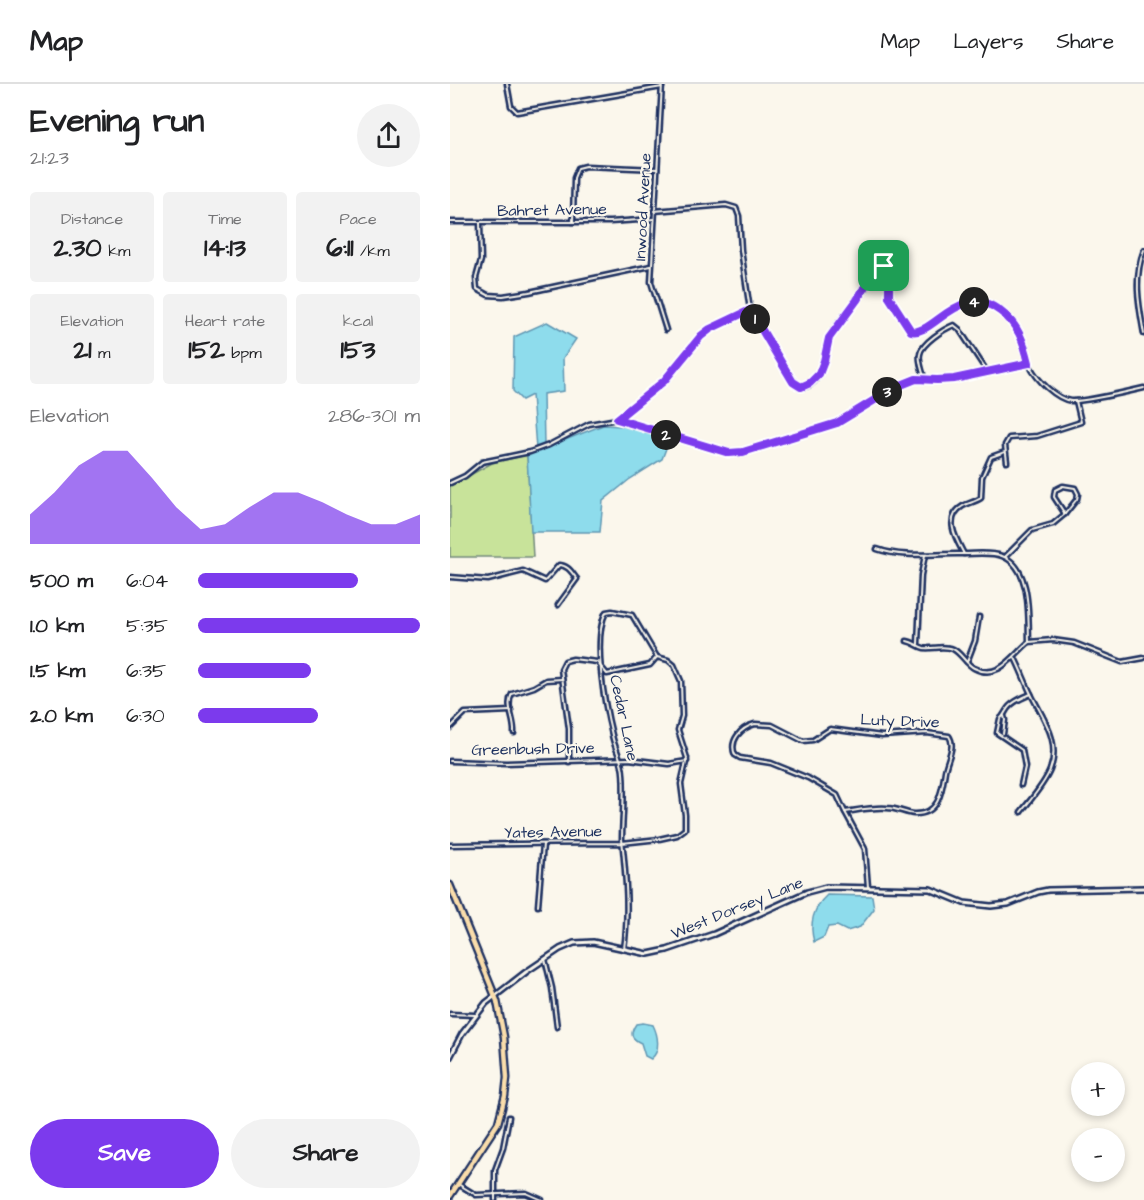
<!DOCTYPE html>
<meta charset="utf-8">
<style>
:root{--surface:#fff;--page:#f2f2f2;--text:#202124;--muted:#757577;--line:#e0e0e0;--accent:#7c3aed}
body{margin:0;font-family:"Architects Daughter",sans-serif;background:var(--page);color:var(--text);height:100vh;display:flex;flex-direction:column;font-size:22px;white-space:nowrap}
*{box-sizing:border-box;margin:0}
p{font-size:20px;color:var(--muted)}
.icon{flex:none;width:33px;height:33px;fill:none;stroke:currentColor;stroke-width:2;stroke-linecap:round;stroke-linejoin:round}
.map{position:relative;flex:1;overflow:hidden}
.details{display:flex;flex-direction:column;background:var(--surface);width:450px}
.details>*{flex:none}
.buttons{position:absolute;left:621px;top:978px;display:grid;gap:12px}
.buttons a{display:grid;place-items:center;width:54px;height:54px;border-radius:50%;background:var(--surface);box-shadow:0 3px 9px #0003;font-size:30px}
.pin{position:absolute;display:grid;place-items:center;width:51px;height:51px;color:#fff;margin:-26px;border-radius:12px;box-shadow:0 3px 9px #0006}
.km{position:absolute;width:30px;height:30px;margin:-15px;border-radius:50%;background:#222;color:#fff;font-size:16px;line-height:30px;text-align:center}
.round{display:grid;place-items:center;flex:none;width:63px;height:63px;border-radius:32px;background:var(--page)}
.overview{display:flex;align-items:center;justify-content:space-between;height:102px;padding:0 30px}
h1{font-size:33px;font-weight:700;line-height:45px}
.figures{display:grid;grid-template-columns:repeat(3,1fr);gap:9px;height:102px;padding:6px 30px}
.figures div{display:grid;align-content:center;border-radius:6px;background:var(--page);text-align:center}
.figures b{font-size:26px;font-weight:700}
.figures small{font-size:16px;font-weight:400}
.figures p{font-size:16px}
.chart{height:168px;padding:12px 30px}
.chart p{display:flex;justify-content:space-between}
.chart svg{width:100%;height:108px;margin-top:6px;fill:var(--accent);opacity:.7}
.cta{display:flex;gap:12px;margin-top:auto;padding:12px 30px}
.cta a{flex:1;height:69px;border-radius:36px;background:var(--accent);color:#fff;font-size:24px;font-weight:700;line-height:69px;text-align:center}
.cta a+a{background:var(--page);color:var(--text)}
ul{padding:0 30px;list-style:none;font-size:20px}
li{display:grid;grid-template-columns:96px 72px 1fr;align-items:center;height:45px}
li i{height:15px;border-radius:8px;background:var(--accent)}
header{display:flex;align-items:center;gap:36px;box-sizing:border-box;height:84px;padding:0 30px;background:var(--surface);border-bottom:2px solid var(--line)}
header strong{font-size:28px}
nav{display:flex;gap:33px;margin-inline-start:auto;font-size:21px}
main{display:flex;flex:1;min-height:0}
.map>svg:first-child{display:block}
.green{fill:#c8e39a;stroke:#72897c;stroke-width:1.5}
.water{fill:#8edcec;stroke:#6097b3;stroke-width:1.5}
.lines{fill:none;stroke-linecap:round;stroke-linejoin:round}
.minor-casing{stroke:#1b2f5e;stroke-width:7}
.tertiary-casing{stroke:#1b2f5e;stroke-width:8}
.primary-casing{stroke:#1b2f5e;stroke-width:9}
.minor{stroke:#fbf7ec;stroke-width:2}
.tertiary{stroke:#fbf7ec;stroke-width:3}
.primary{stroke:#faddab;stroke-width:4.5}
.route-casing{stroke:#fff;stroke-width:12}
.route{stroke:#7c3aed;stroke-width:8}
.labels{text-anchor:middle;dominant-baseline:central;stroke-width:4.5;stroke-linejoin:round;paint-order:stroke}
.street-label{font-size:16px;fill:#1b2f5e;stroke:#fbf7ec}
</style>
<header>
<strong>Map</strong>
<nav><a>Map</a><a>Layers</a><a>Share</a></nav>
</header>
<main>
<section class="details">
<div class="overview"><div><h1>Evening run</h1><p>21:23</p></div><a class="round"><svg class="icon" aria-label="share" viewBox="0 0 24 24"><path d="M12 15V3M7 8l5-5 5 5M5 13v7h14v-7"/></svg></a></div>
<div class="figures">
<div><p>Distance</p><b>2.30<small> km</small></b></div>
<div><p>Time</p><b>14:13</b></div>
<div><p>Pace</p><b>6:11<small> /km</small></b></div>
</div>
<div class="figures">
<div><p>Elevation</p><b>21<small> m</small></b></div>
<div><p>Heart rate</p><b>152<small> bpm</small></b></div>
<div><p>kcal</p><b>153</b></div>
</div>
<div class="chart"><p><span>Elevation</span>286–301 m</p>
<svg viewBox="0 0 160 44" preserveAspectRatio="none"><path d="M0 44V32L10 23L20 12L30 6L40 6L50 17L60 29L70 38L80 36L90 29L100 23L110 23L120 27L130 32L140 36L150 36L160 32V44z"/></svg>
</div>
<ul>
<li><b>500 m</b>6:04<i style="width:72%"></i></li>
<li><b>1.0 km</b>5:35<i style="width:100%"></i></li>
<li><b>1.5 km</b>6:35<i style="width:51%"></i></li>
<li><b>2.0 km</b>6:30<i style="width:54%"></i></li>
</ul>
<div class="cta"><a>Save</a><a>Share</a></div>
</section>
<div class="map">
<svg width="694" height="1116" viewBox="0 0 694 1116">
<rect width="100%" height="100%" fill="#fbf7ec"/>
<filter id="ink" filterUnits="userSpaceOnUse"><feTurbulence type="fractalNoise" baseFrequency=".0167" numOctaves="2"/><feDisplacementMap in="SourceGraphic" scale="12" xChannelSelector="R" yChannelSelector="G"/><feConvolveMatrix kernelMatrix="1 2 1 2 8 2 1 2 1" color-interpolation-filters="sRGB"/></filter>
<g filter="url(#ink)">
<path class="green" d="M77 371 83 473H0V402L42 379Z"/>
<g class="water">
<path d="M97 238 126 255 113 274 114 307 93 310 94 361 86 365 82 311 72 316 63 307 64 253Z"/>
<path d="M153 341 173 342 220 354 212 375 180 395 153 417 150 448H81L77 371Z"/>
<path d="M377 811 422 812 424 825 410 843 397 847 387 842 378 843 374 853 364 858C359 840 363 824 377 811Z"/>
<path d="M193 939 203 941C208 951 211 967 201 975L195 972 191 959C180 954 180 949 186 940Z"/>
</g>
<g class="lines">
<g class="minor-casing">
<g id="minor">
<path d="M57 0 61 22 67 28 212 3"/>
<path d="M212 0 201 198 216 246"/>
<path d="M204 127 276 121 286 124 289 132 291 166 300 226 340 292 349 303C374 306 373 267 380 252 390 233 407 219 418 199 421 192 423 185 432 182L436 184C441 192 437 198 438 207 439 214 457 243 463 248 484 248 502 212 534 219 552 222 568 242 574 260 577 267 577 275 580 282 587 296 606 315 621 317 633 318 681 307 694 304"/>
<path d="M0 138H160L204 135"/>
<path d="M123 138 124 94 128 84 136 82 207 85"/>
<path d="M30 139 31 176 26 194 27 205 38 211 53 212 79 208 201 182"/>
<path d="M694 166C683 194 689 222 694 250"/>
<path d="M474 294C473 287 468 277 470 270 472 259 494 245 504 241L509 245 536 286"/>
<path d="M167 335 279 369 293 368 387 339 446 303 466 295 491 296 508 294 579 279"/>
<path d="M555 368 541 373 532 393 531 414C525 418 518 419 513 422 493 434 506 455 514 470 526 470 541 468 552 472 582 483 578 533 579 558"/>
<path d="M557 378 555 361 559 354 587 352 631 338 626 317"/>
<path d="M0 399 15 392 32 378 80 368 99 361 139 340 167 335 215 297 251 252 260 245 300 226"/>
<path d="M613 402 625 404 628 410 627 415 615 430 604 413 605 406Z"/>
<path d="M427 465C455 475 485 469 514 470"/>
<path d="M555 473 582 446 603 440 615 430"/>
<path d="M0 493 38 496 73 487 95 497 109 481C118 481 122 489 127 495L108 521"/>
<path d="M457 557C464 558 468 563 474 564 484 565 494 561 503 565 511 569 516 580 524 584 549 597 563 571 579 558"/>
<path d="M579 558 603 556 624 559 672 578 694 574"/>
<path d="M468 560 471 491 475 471"/>
<path d="M565 574C571 586 576 600 582 612 594 636 611 658 600 686 594 701 581 715 571 728"/>
<path d="M517 578 525 557 529 533"/>
<path d="M305 640 322 641 353 657 363 656 380 645 432 652 477 649 499 652C506 662 497 675 495 687 492 706 490 731 464 730 455 729 446 724 437 724 423 723 409 726 395 728L387 711 358 694 321 679 290 674 285 671C279 657 290 644 305 640Z"/>
<path d="M0 644 15 629 61 627"/>
<path d="M64 649C65 635 55 622 62 610L84 603 96 596 112 595"/>
<path d="M553 650 555 636 554 632"/>
<path d="M0 677 56 679 179 675 219 680 237 677"/>
<path d="M119 678V645L111 585 115 577 123 575 147 578 157 590 200 581 207 573"/>
<path d="M571 701 575 683 572 666 547 649 550 635C553 633 554 630 556 627 561 618 572 614 581 610"/>
<path d="M395 728 415 765 418 803"/>
<path d="M0 761C57 760 115 759 172 759L209 755 227 751 235 745V731L231 700 237 674 228 646 232 632 231 597 224 581 218 576 207 573 182 531 162 527 156 528C142 554 155 623 162 651 164 662 170 672 172 682 176 699 172 736 172 755 176 792 179 829 174 865"/>
<path d="M88 822 93 760"/>
<path d="M95 875 102 904 107 943"/>
<path d="M0 930 25 931"/>
<path d="M8 1100 26 1111 76 1109 92 1116"/>
<path d="M45 1116V1086L53 1064 59 1033"/>
</g>
</g>
<g class="tertiary-casing">
<path id="tertiary" d="M0 973 12 950 36 919 76 888 110 865 124 859 143 858 198 870 217 866 264 850 357 808 376 803 480 805 514 819 541 822 558 820 588 808 598 806 694 804"/>
</g>
<g class="primary-casing">
<path id="primary" d="M0 801 47 917 54 953 57 994 55 1012 48 1039 0 1112"/>
</g>
<use href="#minor" class="minor"/>
<use href="#tertiary" class="tertiary"/>
<use href="#primary" class="primary"/>
</g>
</g>
<g class="lines" filter="url(#ink)">
<g class="route-casing">
<path id="route" d="M434 182 439 190V213L461 247C483 253 510 196 550 227 568 240 574 258 579 279L504 295 487 296 466 295 446 303 387 339 293 368 279 369 167 335 214 297 251 252 260 245 300 226 343 298 351 303 360 299 369 290 374 277 379 254 407 216 424 187 427 183Z"/>
</g>
<use href="#route" class="route"/>
</g>
<g class="labels">
<g class="street-label">
<text transform="translate(193 123) rotate(-87)">Inwood Avenue</text>
<text transform="translate(102 126) rotate(-1)">Bahret Avenue</text>
<text transform="translate(174 634) rotate(78)">Cedar Lane</text>
<text transform="translate(450 637) rotate(2)">Luty Drive</text>
<text transform="translate(83 665) rotate(-1)">Greenbush Drive</text>
<text transform="translate(103 748) rotate(-1)">Yates Avenue</text>
<text transform="translate(287 824) rotate(-22)">West Dorsey Lane</text>
</g>
</g>
</svg>
<div class="buttons">
<a>+</a>
<a>−</a>
</div>
<div class="pin" style="left:434px;top:182px;background:#1e9e55"><svg class="icon" aria-label="arrive" viewBox="0 0 24 24"><path d="M6 21V4h12l-3 4 3 4H6"/></svg></div>
<b class="km" style="left:305px;top:235px">1</b>
<b class="km" style="left:216px;top:351px">2</b>
<b class="km" style="left:437px;top:308px">3</b>
<b class="km" style="left:524px;top:218px">4</b>
</div>
</main>
